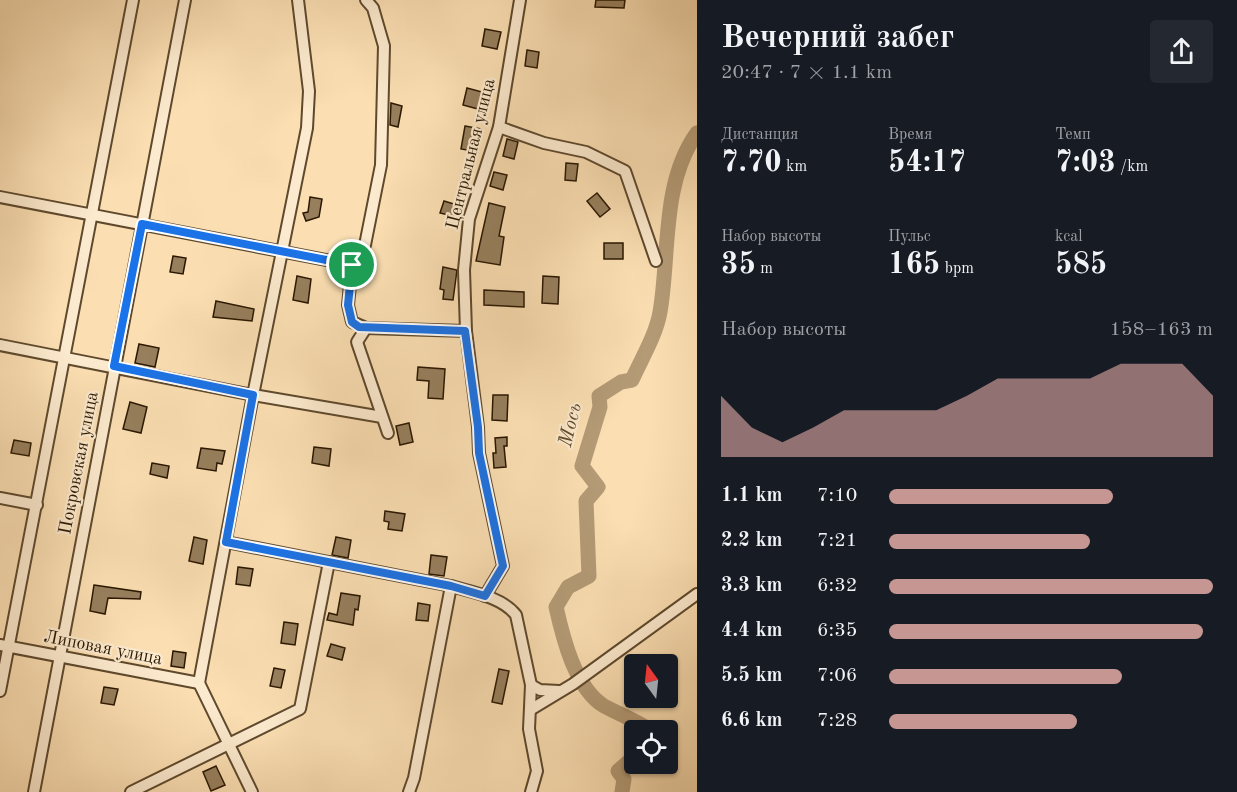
<!DOCTYPE html>
<html lang="ru">
<meta charset="utf-8">
<style>
:root{--surface:#171b24;--page:#242831;--text:#f1f3f6;--muted:#9ea1a6;--accent:#c59692}
body{margin:0;font-family:"Old Standard TT",serif;background:var(--page);color:var(--text);height:100vh;display:flex;flex-direction:column;font-size:22px;white-space:nowrap}
*{box-sizing:border-box;margin:0}
p{font-size:20px;color:var(--muted)}
.icon{flex:none;width:33px;height:33px;fill:none;stroke:currentColor;stroke-width:2;stroke-linecap:round;stroke-linejoin:round}
.map{position:relative;flex:1;overflow:hidden}
.drawer{display:flex;flex-direction:column;background:var(--surface);width:540px}
.drawer>*{flex:none}
.needle{width:39px;rotate:345deg}
.fabs{position:absolute;left:624px;top:654px;display:grid;gap:12px}
.fabs a{display:grid;place-items:center;width:54px;height:54px;border-radius:6px;background:var(--surface);box-shadow:0 2px 4px #0004;font-size:30px}
.pin{position:absolute;display:grid;place-items:center;width:51px;height:51px;color:#fff;margin:-26px;border:3px solid #fff;border-radius:50%;box-shadow:0 2px 6px #0007}
.round{display:grid;place-items:center;flex:none;width:63px;height:63px;border-radius:6px;background:var(--page)}
.summary{display:flex;align-items:center;justify-content:space-between;height:102px;padding:0 24px}
h1{font-size:33px;font-weight:800;line-height:45px}
.metrics{display:grid;grid-template-columns:repeat(3,1fr);gap:9px;height:102px;padding:6px 24px}
.metrics div{display:grid;align-content:center}
.metrics b{font-size:30px;font-weight:800}
.metrics small{font-size:16px;font-weight:400}
.metrics p{font-size:16px}
.chart{height:168px;padding:12px 24px}
.chart p{display:flex;justify-content:space-between}
.chart svg{width:100%;height:108px;margin-top:6px;fill:var(--accent);opacity:.7}
ul{padding:0 24px;list-style:none;font-size:20px}
li{display:grid;grid-template-columns:96px 72px 1fr;align-items:center;height:45px}
li i{height:15px;border-radius:8px;background:var(--accent)}
main{display:flex;flex:1;min-height:0}
.map>svg:first-child{display:block}
.lines{fill:none;stroke-linecap:round;stroke-linejoin:round}
.river{stroke:#b49b76;stroke-width:15}
.building{fill:#977f5d;stroke:#2a1700;stroke-width:1.5}
.minor-casing{stroke:#5e492d;stroke-width:14}
.minor{stroke:#fceace;stroke-width:10}
.route-casing{stroke:#fff;stroke-width:12}
.route{stroke:#1a73e8;stroke-width:8}
.labels{text-anchor:middle;dominant-baseline:central;stroke-width:4.5;stroke-linejoin:round;paint-order:stroke}
.street-label{font-size:18px;fill:#2a1700;stroke:#fceace}
.water-label{font-size:20px;font-style:italic;fill:#614c2f;stroke:#fceace}
</style>
<main>
<div class="map">
<svg width="697" height="792" viewBox="0 0 697 792">
<rect width="100%" height="100%" fill="#fbdfb3"/>
<filter id="stains"><feTurbulence type="fractalNoise" baseFrequency=".00333" numOctaves="4"/><feColorMatrix values="0 0 0 0 .2 0 0 0 0 .09 0 0 0 0 .02 0 0 0 .5 -.17"/></filter>
<radialGradient id="worn" r=".72"><stop offset=".6" stop-color="#630" stop-opacity="0"/><stop offset="1" stop-color="#630" stop-opacity=".3"/></radialGradient>
<g class="lines">
<g class="river">
<path d="M645 730V727C632 719 617 713 604 706 575 688 563 638 556 607L568 587 589 576 586 501 598 487 582 466 600 407 599 396 621 382 632 380C642 358 656 335 660 312 670 254 661 183 697 133"/>
<path d="M622 792 624 779 618 771 634 757"/>
</g>
</g>
<g class="building">
<path d="M596 0H625L624 8 595 7Z"/>
<path d="M485 29 501 32 497 49 482 46Z"/>
<path d="M527 50 539 52 537 68 525 66Z"/>
<path d="M467 88 482 92 478 109 463 105Z"/>
<path d="M391 103 402 106 398 127 390 125Z"/>
<path d="M465 126 482 129 478 152 461 149Z"/>
<path d="M507 139 518 142 514 159 503 156Z"/>
<path d="M566 163 578 164 576 181 565 180Z"/>
<path d="M494 172 507 175 503 190 490 186Z"/>
<path d="M597 193 610 209 600 217 587 201Z"/>
<path d="M310 197 322 199 319 217 306 221 303 213 308 212Z"/>
<path d="M444 201 464 207 461 218 440 213Z"/>
<path d="M489 203 505 207 499 236 504 237 500 265 476 261Z"/>
<rect x="604" y="243" width="19" height="16"/>
<path d="M173 256 186 258 183 274 170 272Z"/>
<path d="M443 267 457 270 453 300 443 299 444 290 440 289Z"/>
<path d="M297 276 311 279 308 303 293 300Z"/>
<path d="M543 276 559 277 558 304 542 303Z"/>
<path d="M484 290 524 292V307L484 305Z"/>
<path d="M216 301 254 309 252 321 213 317Z"/>
<path d="M139 344 159 348 155 367 135 363Z"/>
<path d="M418 367 445 369 443 399 428 398 429 381 417 380Z"/>
<path d="M493 395H508L507 421 492 420Z"/>
<path d="M130 402 147 407 141 433 123 429Z"/>
<path d="M409 423 413 442 400 445 396 426Z"/>
<path d="M507 437V446H504L506 467 494 468 493 453H496L495 438Z"/>
<path d="M14 440 31 443 29 456 11 453Z"/>
<path d="M314 447 331 449 329 466 312 463Z"/>
<path d="M201 448 225 451 222 464 217 463 216 471 197 468Z"/>
<path d="M152 463 169 466 167 478 150 474Z"/>
<path d="M385 511 405 514 402 531 388 529 389 522 384 521Z"/>
<path d="M194 537 207 540 203 564 189 561Z"/>
<path d="M336 537 351 540 348 558 332 555Z"/>
<path d="M431 555 447 557 444 576 429 574Z"/>
<path d="M238 567 253 569 250 586 236 584Z"/>
<path d="M94 585 141 592 140 599 108 598 105 614 90 611Z"/>
<path d="M341 593 360 596 358 610 355 609 353 625 327 620 329 613 337 615Z"/>
<path d="M418 603 430 605 428 621 416 620Z"/>
<path d="M284 622 298 624 295 645 281 643Z"/>
<path d="M331 644 345 648 342 660 327 656Z"/>
<path d="M173 651 186 653 184 668 171 666Z"/>
<path d="M274 668 285 670 281 688 270 686Z"/>
<path d="M499 669 509 671 502 704 492 702Z"/>
<path d="M104 687 118 689 114 705 101 703Z"/>
<path d="M216 766 225 785 211 791 203 772Z"/>
</g>
<g class="lines">
<g class="minor-casing">
<g id="minor">
<path d="M366 0 373 8 384 46 381 165 365 245 352 265 348 305 352 322 366 328 466 331"/>
<path d="M499 127 544 143 586 152 625 171 656 261"/>
<path d="M0 197 352 265"/>
<path d="M366 328 357 342 388 433"/>
<path d="M0 345 253 395 382 417"/>
<path d="M0 498 37 505"/>
<path d="M226 542 451 586C472 592 502 597 516 615L531 685 529 729 537 771 531 792"/>
<path d="M485 596 503 566 479 453 478 427 466 331 464 270 469 219 499 127 520 0"/>
<path d="M0 645 199 683"/>
<path d="M199 683 253 395 307 128 309 91 298 0"/>
<path d="M199 683 252 792"/>
<path d="M531 685 540 690 559 691"/>
<path d="M0 691 133 0"/>
<path d="M530 710 573 684 697 594"/>
<path d="M34 792 185 0"/>
<path d="M131 792 300 709 329 562"/>
<path d="M409 792 414 778 451 586"/>
</g>
</g>
<use href="#minor" class="minor"/>
</g>
<g class="lines">
<g class="route-casing">
<path id="route" d="M142 224 352 265 348 305 352 322 359 327 465 331 478 427 479 453 503 566 485 596 451 586 226 542 253 395 114 366Z"/>
</g>
<use href="#route" class="route"/>
</g>
<g class="labels">
<g class="street-label">
<text transform="translate(471 154) rotate(-76)">Центральная улица</text>
<text transform="translate(79 463) rotate(-79)">Покровская улица</text>
<text transform="translate(103 648) rotate(11)">Липовая улица</text>
</g>
<g class="water-label">
<text transform="translate(571 425) rotate(-76)">Мось</text>
</g>
</g>
<rect width="100%" height="100%" filter="url(#stains)"/>
<rect width="100%" height="100%" fill="url(#worn)"/>
</svg>
<div class="fabs">
<a><svg class="needle" viewBox="-14 -14 28 28"><path d="M0-13l5 13h-10z" fill="#e53935"/><path d="M0 13l5-13h-10z" fill="#9ea1a6"/></svg></a>
<a><svg class="icon" aria-label="locate" viewBox="0 0 24 24"><circle cx="12" cy="12" r="6"/><path d="M12 2v4M12 18v4M2 12h4M18 12h4"/></svg></a>
</div>
<div class="pin" style="left:352px;top:265px;background:#1e9e55"><svg class="icon" aria-label="arrive" viewBox="0 0 24 24"><path d="M6 21V4h12l-3 4 3 4H6"/></svg></div>
</div>
<section class="drawer">
<div class="summary"><div><h1>Вечерний забег</h1><p>20:47 · 7 × 1.1 km</p></div><a class="round"><svg class="icon" aria-label="share" viewBox="0 0 24 24"><path d="M12 15V3M7 8l5-5 5 5M5 13v7h14v-7"/></svg></a></div>
<div class="metrics">
<div><p>Дистанция</p><b>7.70<small> km</small></b></div>
<div><p>Время</p><b>54:17</b></div>
<div><p>Темп</p><b>7:03<small> /km</small></b></div>
</div>
<div class="metrics">
<div><p>Набор высоты</p><b>35<small> m</small></b></div>
<div><p>Пульс</p><b>165<small> bpm</small></b></div>
<div><p>kcal</p><b>585</b></div>
</div>
<div class="chart"><p><span>Набор высоты</span>158–163 m</p>
<svg viewBox="0 0 160 44" preserveAspectRatio="none"><path d="M0 44V19L10 32L20 38L30 32L40 25L50 25L60 25L70 25L80 19L90 12L100 12L110 12L120 12L130 6L140 6L150 6L160 19V44z"/></svg>
</div>
<ul>
<li><b>1.1 km</b>7:10<i style="width:69%"></i></li>
<li><b>2.2 km</b>7:21<i style="width:62%"></i></li>
<li><b>3.3 km</b>6:32<i style="width:100%"></i></li>
<li><b>4.4 km</b>6:35<i style="width:97%"></i></li>
<li><b>5.5 km</b>7:06<i style="width:72%"></i></li>
<li><b>6.6 km</b>7:28<i style="width:58%"></i></li>
</ul>
</section>
</main>
